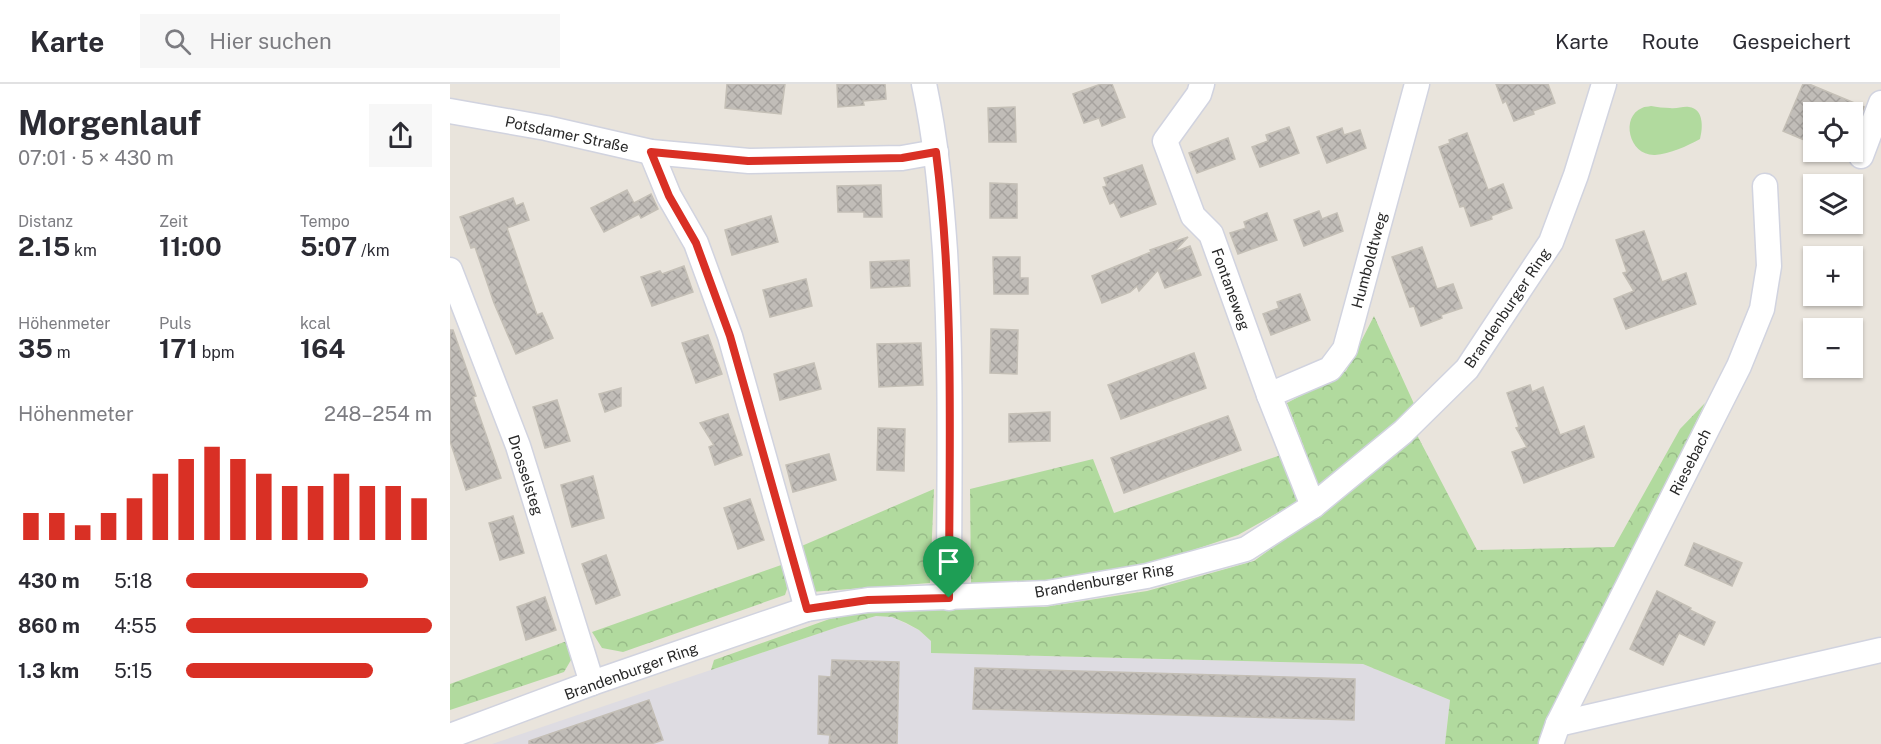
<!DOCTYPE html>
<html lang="de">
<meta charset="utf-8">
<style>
:root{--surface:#fff;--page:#f7f7f7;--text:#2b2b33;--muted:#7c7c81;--line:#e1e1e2;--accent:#d93025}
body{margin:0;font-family:"Public Sans",sans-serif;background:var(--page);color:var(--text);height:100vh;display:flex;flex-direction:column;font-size:22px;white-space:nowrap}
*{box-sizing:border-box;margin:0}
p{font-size:20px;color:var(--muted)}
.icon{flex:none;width:33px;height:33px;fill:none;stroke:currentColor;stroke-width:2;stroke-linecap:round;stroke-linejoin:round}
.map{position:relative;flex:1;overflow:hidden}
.side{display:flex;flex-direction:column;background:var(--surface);width:450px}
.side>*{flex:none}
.fabs{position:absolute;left:1353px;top:18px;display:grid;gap:12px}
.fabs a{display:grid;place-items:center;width:60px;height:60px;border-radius:0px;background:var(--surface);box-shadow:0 2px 4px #0004;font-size:30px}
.pin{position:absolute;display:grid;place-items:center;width:51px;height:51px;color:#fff;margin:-62px -26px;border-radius:50% 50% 50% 0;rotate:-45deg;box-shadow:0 0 6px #0007}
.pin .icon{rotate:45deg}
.round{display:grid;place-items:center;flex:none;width:63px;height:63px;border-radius:0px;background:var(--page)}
.overview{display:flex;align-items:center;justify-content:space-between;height:102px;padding:0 18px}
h1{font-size:33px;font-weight:700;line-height:45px}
.metrics{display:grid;grid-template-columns:repeat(3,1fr);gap:9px;height:102px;padding:6px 18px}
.metrics div{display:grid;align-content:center}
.metrics b{font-size:26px;font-weight:700}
.metrics small{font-size:16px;font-weight:400}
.metrics p{font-size:16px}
.chart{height:168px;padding:12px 18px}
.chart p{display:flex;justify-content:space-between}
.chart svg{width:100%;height:108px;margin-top:6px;stroke:var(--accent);stroke-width:6}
ul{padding:0 18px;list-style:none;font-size:20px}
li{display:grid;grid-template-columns:96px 72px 1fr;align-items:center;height:45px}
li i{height:15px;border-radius:8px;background:var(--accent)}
header{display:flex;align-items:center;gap:36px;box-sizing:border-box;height:84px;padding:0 30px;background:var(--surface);border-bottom:2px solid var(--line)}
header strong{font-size:28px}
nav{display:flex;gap:33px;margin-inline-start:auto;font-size:21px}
.search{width:420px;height:54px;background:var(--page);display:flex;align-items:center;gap:15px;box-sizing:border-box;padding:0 21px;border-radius:0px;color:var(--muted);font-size:22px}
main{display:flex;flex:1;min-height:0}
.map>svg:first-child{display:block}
.industrial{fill:#dedce2}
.forest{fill:url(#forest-crowns)}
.park{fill:#b1da9e}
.building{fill:url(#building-cross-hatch);stroke:#c4bfb6;stroke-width:1.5}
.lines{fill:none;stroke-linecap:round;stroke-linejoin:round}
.street-casing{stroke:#d1d3df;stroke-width:27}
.street{stroke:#fff;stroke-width:24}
.route-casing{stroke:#fff;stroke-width:12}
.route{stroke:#d93025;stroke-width:8}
.labels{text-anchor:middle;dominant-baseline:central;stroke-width:4.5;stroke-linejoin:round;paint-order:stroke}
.street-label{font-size:15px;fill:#282828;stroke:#fff}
</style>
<header>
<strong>Karte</strong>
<div class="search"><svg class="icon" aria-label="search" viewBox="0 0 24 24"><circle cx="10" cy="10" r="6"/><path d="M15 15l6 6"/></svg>Hier suchen</div>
<nav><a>Karte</a><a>Route</a><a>Gespeichert</a></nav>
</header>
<main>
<section class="side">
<div class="overview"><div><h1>Morgenlauf</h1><p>07:01 · 5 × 430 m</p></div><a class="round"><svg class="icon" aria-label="share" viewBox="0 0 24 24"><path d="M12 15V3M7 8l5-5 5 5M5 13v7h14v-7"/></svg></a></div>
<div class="metrics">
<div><p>Distanz</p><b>2.15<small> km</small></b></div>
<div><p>Zeit</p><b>11:00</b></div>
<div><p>Tempo</p><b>5:07<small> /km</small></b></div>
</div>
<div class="metrics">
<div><p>Höhenmeter</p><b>35<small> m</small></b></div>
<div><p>Puls</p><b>171<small> bpm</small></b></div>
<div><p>kcal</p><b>164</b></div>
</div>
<div class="chart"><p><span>Höhenmeter</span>248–254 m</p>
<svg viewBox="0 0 160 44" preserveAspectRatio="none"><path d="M5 44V33M15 44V33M25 44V38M35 44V33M45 44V27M55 44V17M65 44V11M75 44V6M85 44V11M95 44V17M105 44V22M115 44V22M125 44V17M135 44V22M145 44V22M155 44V27"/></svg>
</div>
<ul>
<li><b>430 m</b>5:18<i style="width:74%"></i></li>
<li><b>860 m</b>4:55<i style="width:100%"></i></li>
<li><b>1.3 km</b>5:15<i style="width:76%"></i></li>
</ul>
</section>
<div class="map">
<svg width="1431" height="660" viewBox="0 0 1431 660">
<defs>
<pattern id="forest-crowns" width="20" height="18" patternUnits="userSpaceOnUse" patternTransform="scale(1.5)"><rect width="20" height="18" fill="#b1da9e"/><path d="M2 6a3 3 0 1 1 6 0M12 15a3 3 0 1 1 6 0" fill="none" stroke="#98bb88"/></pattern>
<pattern id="building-cross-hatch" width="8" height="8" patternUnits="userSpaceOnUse" patternTransform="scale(1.5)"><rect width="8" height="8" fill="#c1bdb8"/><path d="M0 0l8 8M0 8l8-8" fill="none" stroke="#a6a29e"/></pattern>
</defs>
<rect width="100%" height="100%" fill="#e9e4dc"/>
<path class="industrial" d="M426 532 442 533 469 546 481 557V569L913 580 1000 616 995 660H42L388 543Z"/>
<g class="forest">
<path d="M924 232 965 322 931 354 852 415 788 451 686 485 597 496 521 499 520 405 643 375 664 429 854 363 837 319 896 287Z"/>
<path d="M1255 319 1110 621 1096 660H995L1000 616 913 580 481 569V557L469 546 456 539 442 533 426 532 388 543 261 586 264 576 388 532 417 526 459 524 594 523 697 507 804 477 883 420 967 351 1027 466 1164 463 1230 345Z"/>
<path d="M484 405 480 499 361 508 347 464Z"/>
<path d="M334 480 337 505 335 511 173 568 152 564 142 548Z"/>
<path d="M117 557 121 576 114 588 0 626V600Z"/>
</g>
<path class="park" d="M1201 22C1207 23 1214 24 1220 24 1227 25 1233 22 1239 23 1254 25 1253 44 1250 55 1237 62 1220 70 1205 71 1179 72 1170 33 1192 24 1195 22 1198 23 1201 22Z"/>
<g class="building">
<path d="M277 0H335L331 30 275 24Z"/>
<path d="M387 0H435L436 15 413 17 414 21 388 23Z"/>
<path d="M651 0H662L675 33 652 42 649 34 634 39 623 10Z"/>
<path d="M1046 0H1098L1105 19 1083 27 1084 30 1064 37 1056 17 1053 19Z"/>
<path d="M1353 0H1359L1414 23 1412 28H1364V60L1333 47Z"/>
<path d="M565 23 566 58H539L538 24Z"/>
<path d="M839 43 849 69 810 83 802 63 818 57 816 51Z"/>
<path d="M892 44 894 51 910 46 916 64 877 79 867 53Z"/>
<path d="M1017 49 1038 106 1053 100 1062 124 1041 132 1042 135 1021 142 1014 122 1010 123 989 63 1000 59 999 56Z"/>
<path d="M778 54 785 75 747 89 739 69Z"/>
<path d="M692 81 706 120 671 133 664 118 660 120 653 103 657 102 654 94Z"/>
<path d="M540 99 567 100V134H540Z"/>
<path d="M431 101 432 133H414V128H388L387 102Z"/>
<path d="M177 106 184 119 201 110 208 125 191 134 189 130 154 148 141 124Z"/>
<path d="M63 114 66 122 73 119 79 136 57 144 87 231 92 229 103 254 66 270 44 219 25 163 21 164 10 133Z"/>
<path d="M869 127 872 135 887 129 893 147 854 162 844 136Z"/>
<path d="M817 129 827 156 788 170 780 149 796 144 794 138Z"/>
<path d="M321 132 328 158 282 171 275 146Z"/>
<path d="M1194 147 1212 198 1236 189 1246 220 1176 245 1164 215 1184 207 1173 189 1177 188 1166 156Z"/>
<path d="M738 153 724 168 740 162 751 191 715 204 708 186 689 207 687 202 680 208 652 219 642 192 701 168 700 166Z"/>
<path d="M972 163 987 205 1003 200 1012 224 991 231 992 234 971 242 964 222 960 223 942 173Z"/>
<path d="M543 173H570V194H578V210H544Z"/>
<path d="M459 176 460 202 421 204 420 178Z"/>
<path d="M234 182 243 208 202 222 191 193 210 187 212 190Z"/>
<path d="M356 195 362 222 320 233 313 206Z"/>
<path d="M850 210 860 236 821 251 813 230 829 224 827 218Z"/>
<path d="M541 245 568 246 567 290 540 289Z"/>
<path d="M0 246H3L26 312 23 313 51 394 16 406 0 357Z"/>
<path d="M258 251 272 290 246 299 232 259Z"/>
<path d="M471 259 473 301 429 303 427 260Z"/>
<path d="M744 269 756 304 671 335 658 301Z"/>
<path d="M364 279 371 305 330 316 324 290Z"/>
<path d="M1080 301 1082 308 1093 303 1110 351 1134 342 1144 373 1074 399 1062 368 1077 363 1066 344 1069 343 1057 309Z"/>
<path d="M171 304V322L155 328 149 310Z"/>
<path d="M107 316 120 357 95 364 83 323Z"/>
<path d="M600 328V357L559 358V330Z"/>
<path d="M278 330 292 371 265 381 259 363 264 361 250 339Z"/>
<path d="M778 332 791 366 674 409 661 374Z"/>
<path d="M428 344 455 345 454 387 427 386Z"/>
<path d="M379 370 386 396 343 408 336 381Z"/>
<path d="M143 392 154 434 122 443 111 401Z"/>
<path d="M300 415 314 456 288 465 274 424Z"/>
<path d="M63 432 74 469 50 476 39 439Z"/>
<path d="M1244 459 1292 479 1282 502 1235 481Z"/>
<path d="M156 471 170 511 146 520 132 480Z"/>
<path d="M1207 507 1241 524 1240 526 1265 538 1254 561 1229 549 1213 581 1180 565Z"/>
<path d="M95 513 106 546 76 556 67 523Z"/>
<path d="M382 576 449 578 447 660H379L380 651 368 650 369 592 381 593Z"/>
<path d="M525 584 905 595 904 636 523 625Z"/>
<path d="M199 616 213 656 201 660H79V657Z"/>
</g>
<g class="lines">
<g class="street-casing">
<g id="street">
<path d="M474 0C486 55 491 111 495 167 502 283 499 398 499 514"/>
<path d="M752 0 749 10 715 57 743 132 761 150 819 311 863 422"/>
<path d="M0 27 96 44 201 68 299 77 452 74 486 68"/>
<path d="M201 68 219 112 246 159 280 252 357 525"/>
<path d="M1411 72 1431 19"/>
<path d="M0 186 68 362 142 599"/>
<path d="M819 311 880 285 895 265 967 0"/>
<path d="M1108 640 1431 566"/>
<path d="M0 652 142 599 357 525 418 516 597 509 697 492 796 465 863 422 953 348 1017 285 1101 158 1126 91 1154 0"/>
<path d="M1101 660 1108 640 1289 282 1312 225 1319 182 1315 102"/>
</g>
</g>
<use href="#street" class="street"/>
</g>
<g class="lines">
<g class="route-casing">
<path id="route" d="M201 68 298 77 452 74 486 68C505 215 499 365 499 514L418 516 357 525 280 252 246 159 219 112Z"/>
</g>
<use href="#route" class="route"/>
</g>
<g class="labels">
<g class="street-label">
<text transform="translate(117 50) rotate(12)">Potsdamer Straße</text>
<text transform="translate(919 176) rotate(-75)">Humboldtweg</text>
<text transform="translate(781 205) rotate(70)">Fontaneweg</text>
<text transform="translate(1057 224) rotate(-56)">Brandenburger Ring</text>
<text transform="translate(1240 378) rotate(-63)">Riesebach</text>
<text transform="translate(76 391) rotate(72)">Drosselsteg</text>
<text transform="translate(654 496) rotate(-10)">Brandenburger Ring</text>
<text transform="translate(181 587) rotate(-20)">Brandenburger Ring</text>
</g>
</g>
</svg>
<div class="fabs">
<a><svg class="icon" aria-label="locate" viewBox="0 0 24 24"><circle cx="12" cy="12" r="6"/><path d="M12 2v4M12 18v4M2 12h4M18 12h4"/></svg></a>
<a><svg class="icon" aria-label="layers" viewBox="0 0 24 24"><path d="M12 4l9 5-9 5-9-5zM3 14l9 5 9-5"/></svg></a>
<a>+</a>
<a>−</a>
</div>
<div class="pin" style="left:499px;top:514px;background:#1e9e55"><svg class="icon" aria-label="arrive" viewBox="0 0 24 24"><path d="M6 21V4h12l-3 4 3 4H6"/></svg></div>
</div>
</main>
